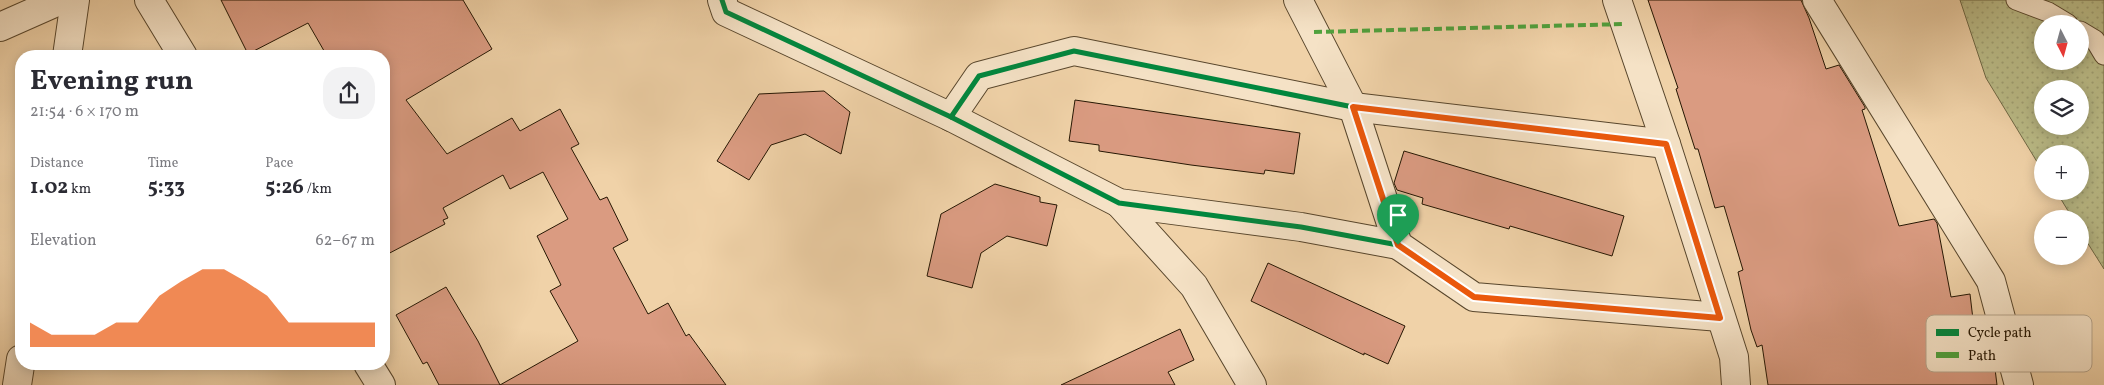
<!DOCTYPE html>
<meta charset="utf-8">
<style>
:root{--surface:#fff;--page:#f2f2f3;--text:#2b2b33;--muted:#7c7c81;--accent:#ea580c}
body{margin:0;font-family:Vollkorn,serif;background:var(--page);color:var(--text);height:100vh;display:flex;flex-direction:column;font-size:19px;white-space:nowrap}
*{box-sizing:border-box;margin:0}
p{font-size:16px;color:var(--muted)}
.icon{flex:none;width:28px;height:28px;fill:none;stroke:currentColor;stroke-width:2;stroke-linecap:round;stroke-linejoin:round}
.map{position:relative;flex:1;overflow:hidden}
.drawer{position:absolute;left:15px;top:50px;width:375px;height:320px;display:flex;flex-direction:column;background:var(--surface);border-radius:20px;box-shadow:0 2px 12px #0003}
.drawer>*{flex:none}
.needle{width:32px;rotate:174deg}
.fabs{position:absolute;left:2034px;top:15px;display:grid;gap:10px}
.fabs a{display:grid;place-items:center;width:55px;height:55px;border-radius:50%;background:var(--surface);box-shadow:0 2px 12px #0003;font-size:25px}
.pin{position:absolute;display:grid;place-items:center;width:42px;height:42px;color:#fff;margin:-51px -21px;border-radius:50% 50% 50% 0;rotate:-45deg;box-shadow:0 0 5px #0007}
.pin .icon{rotate:45deg}
.round{display:grid;place-items:center;flex:none;width:52px;height:52px;border-radius:20px;background:var(--page)}
.headline{display:flex;align-items:center;justify-content:space-between;height:85px;padding:0 15px}
h1{font-size:28px;font-weight:700;line-height:38px}
.stats{display:grid;grid-template-columns:repeat(3,1fr);gap:8px;height:85px;padding:5px 15px}
.stats div{display:grid;align-content:center}
.stats b{font-size:21px;font-weight:700}
.stats small{font-size:14px;font-weight:400}
.stats p{font-size:14px}
.chart{height:140px;padding:10px 15px}
.chart p{display:flex;justify-content:space-between}
.chart svg{width:100%;height:90px;margin-top:5px;fill:var(--accent);opacity:.7}
.map>svg:first-child{display:block}
.park{fill:url(#park-dots);stroke:#706945;fill-rule:evenodd}
.building{fill:#da9b81;stroke:#261703}
.lines{fill:none;stroke-linecap:round;stroke-linejoin:round}
.service-casing{stroke:#58462c;stroke-width:21}
.minor-casing{stroke:#58462c;stroke-width:30}
.tertiary-casing{stroke:#58462c;stroke-width:30}
.service{stroke:#f5e2c6;stroke-width:19}
.minor{stroke:#f5e2c6;stroke-width:28}
.tertiary{stroke:#f5e2c6;stroke-width:28}
.quiet{stroke:#50a13d;stroke-width:4;stroke-dasharray:8 4;stroke-linecap:butt}
.cycleway-casing{stroke:#f5e2c6;stroke-width:8}
.cycleway{stroke:#00873e;stroke-width:5}
.route-casing{stroke:#fff;stroke-width:10}
.route{stroke:#ea580c;stroke-width:6}
.key{fill:#f5e2c6;stroke:#b7a58c;stroke-width:1}
.key-label{font-size:14px;fill:#261703}
</style>
<div class="map">
<svg width="2104" height="385" viewBox="0 0 2104 385">
<defs>
<pattern id="park-dots" width="8" height="8" patternUnits="userSpaceOnUse" patternTransform="scale(1.25)"><rect width="8" height="8" fill="#babb87"/><path d="M2 2h.1M6 6h.1" fill="none" stroke="#a0a073" stroke-width="1.8" stroke-linecap="round"/></pattern>
</defs>
<rect width="100%" height="100%" fill="#f0d2a8"/>
<filter id="stains"><feTurbulence type="fractalNoise" baseFrequency=".004" numOctaves="4"/><feColorMatrix values="0 0 0 0 .2 0 0 0 0 .09 0 0 0 0 .02 0 0 0 .5 -.17"/></filter>
<radialGradient id="worn" r=".72"><stop offset=".6" stop-color="#630" stop-opacity="0"/><stop offset="1" stop-color="#630" stop-opacity=".3"/></radialGradient>
<path class="park" d="M1960 0H2104V269L2080 231V219H2073L2056 191H2080V154H2042V170L1986 78ZM2042 24H2080V61H2042ZM2042 89H2080V126H2042Z"/>
<g class="building">
<path d="M221 0H463L492 49 406 100 447 154 512 118 520 131 560 109 579 144 571 148 600 200 607 197 628 240 613 248 648 314 668 303 686 336 689 334 726 385H500L578 341 550 291 561 285 537 236 568 219 543 172 510 189 503 175 443 208 448 218 443 220 445 224 384 256V56H327L308 23 248 54Z"/>
<path d="M1648 0H1801L1809 18 1826 69 1839 65 1865 107V109L1862 110 1899 226 1934 219 1937 223 1951 297 1970 294 1976 345 1992 344 1997 385H1768L1762 345 1757 347 1751 330 1738 272 1743 270 1724 206 1715 208 1698 149H1695L1676 89 1678 88Z"/>
<path d="M824 91 850 112 841 154 805 134 771 145 749 180 717 161 759 94Z"/>
<path d="M1075 100 1300 133 1294 174 1265 170 1264 174 1191 165 1099 151V145L1069 141Z"/>
<path d="M1404 151 1624 216 1612 256 1510 226 1509 229 1422 204 1423 198 1397 190 1394 183Z"/>
<path d="M995 184 1040 197V202L1057 205 1047 246 1007 236 981 253 972 288 927 276 941 214Z"/>
<path d="M1268 263 1405 326 1388 364 1364 353V355L1251 301Z"/>
<path d="M446 287 478 341 500 385H439L427 362 423 364 396 315Z"/>
<path d="M1180 329 1194 360 1168 372 1175 385H1061Z"/>
</g>
<g class="lines">
<g class="service-casing">
<g id="service">
<path d="M2016 0 2048 12 2068 24"/>
<path d="M2080 31 2095 40 2104 55"/>
</g>
</g>
<g class="minor-casing">
<g id="minor">
<path d="M722 0 726 12 951 117 1119 203 1301 227 1398 245"/>
<path d="M1298 0 1353 107 1398 245 1474 297 1720 317"/>
<path d="M1817 0 1991 281 2019 385"/>
<path d="M0 27 61 0"/>
<path d="M67 56 75 0"/>
<path d="M951 117 979 76 1074 51 1353 107 1666 144"/>
<path d="M1119 203 1194 286 1252 385"/>
<path d="M17 385 21 359"/>
</g>
</g>
<g class="tertiary-casing">
<g id="tertiary">
<path d="M149 0 183 56"/>
<path d="M1617 0 1666 144 1734 357 1736 385"/>
<path d="M368 364 381 385"/>
</g>
</g>
<use href="#service" class="service"/>
<use href="#minor" class="minor"/>
<use href="#tertiary" class="tertiary"/>
<path class="quiet" d="M1314 32 1625 24"/>
<g class="cycleway-casing">
<g id="cycleway">
<path d="M722 0 726 12 951 117 1119 203 1301 227 1398 245"/>
<path d="M951 117 979 76 1074 51 1353 107 1666 144"/>
</g>
</g>
<use href="#cycleway" class="cycleway"/>
</g>
<g class="lines">
<g class="route-casing">
<path id="route" d="M1353 107 1666 144 1720 318 1474 297 1398 245Z"/>
</g>
<use href="#route" class="route"/>
</g>
<rect x="1926" y="315" width="166" height="57" rx="8" class="key"/>
<rect x="1936" y="329" width="23" height="7" fill="#00873e"/>
<rect x="1936" y="352" width="23" height="6" fill="#50a13d"/>
<g class="key-label">
<text x="1968" y="337">Cycle path</text>
<text x="1968" y="360">Path</text>
</g>
<rect width="100%" height="100%" filter="url(#stains)"/>
<rect width="100%" height="100%" fill="url(#worn)"/>
</svg>
<div class="fabs">
<a><svg class="needle" viewBox="-14 -14 28 28"><path d="M0-13l5 13h-10z" fill="#e53935"/><path d="M0 13l5-13h-10z" fill="#7c7c81"/></svg></a>
<a><svg class="icon" aria-label="layers" viewBox="0 0 24 24"><path d="M12 4l9 5-9 5-9-5zM3 14l9 5 9-5"/></svg></a>
<a>+</a>
<a>−</a>
</div>
<div class="pin" style="left:1398px;top:245px;background:#1e9e55"><svg class="icon" aria-label="arrive" viewBox="0 0 24 24"><path d="M6 21V4h12l-3 4 3 4H6"/></svg></div>
<section class="drawer">
<div class="headline"><div><h1>Evening run</h1><p>21:54 · 6 × 170 m</p></div><a class="round"><svg class="icon" aria-label="share" viewBox="0 0 24 24"><path d="M12 15V3M7 8l5-5 5 5M5 13v7h14v-7"/></svg></a></div>
<div class="stats">
<div><p>Distance</p><b>1.02<small> km</small></b></div>
<div><p>Time</p><b>5:33</b></div>
<div><p>Pace</p><b>5:26<small> /km</small></b></div>
</div>
<div class="chart"><p><span>Elevation</span>62–67 m</p>
<svg viewBox="0 0 160 44" preserveAspectRatio="none"><path d="M0 44V32L10 38L20 38L30 38L40 32L50 32L60 19L70 12L80 6L90 6L100 12L110 19L120 32L130 32L140 32L150 32L160 32V44z"/></svg>
</div>
</section>
</div>
